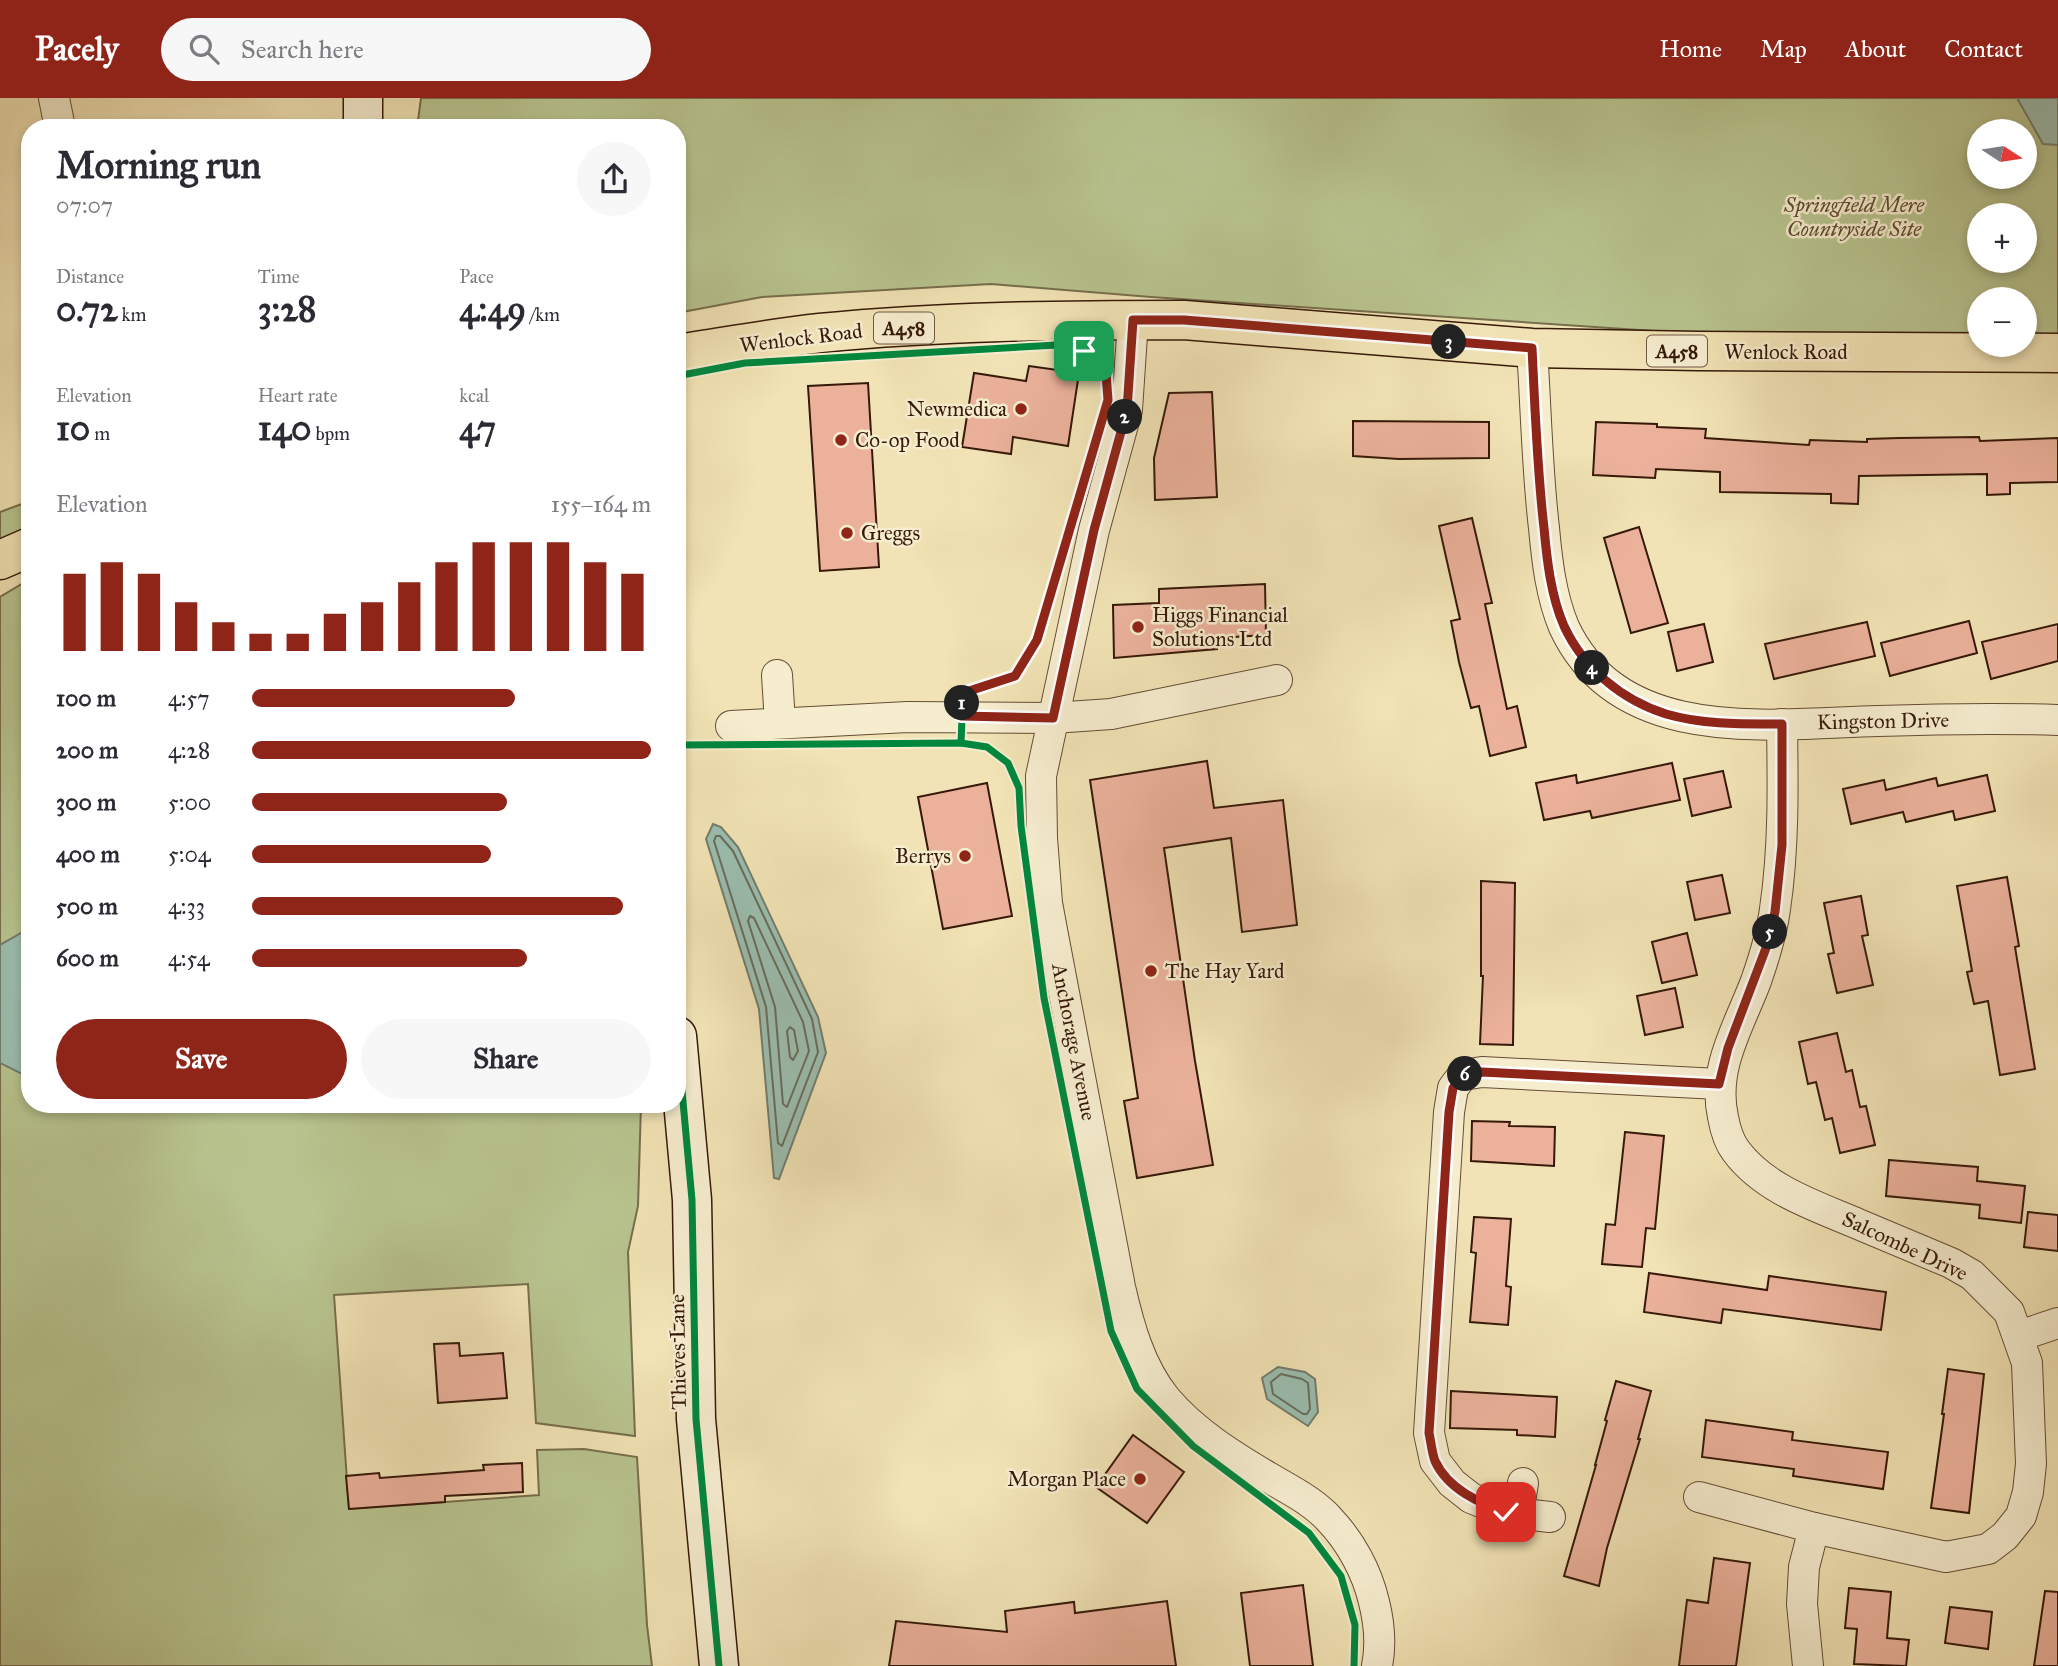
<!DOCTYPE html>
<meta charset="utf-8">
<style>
:root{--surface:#fff;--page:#f7f7f7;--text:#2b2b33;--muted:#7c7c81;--accent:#8f2418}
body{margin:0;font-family:"IM FELL Great Primer",serif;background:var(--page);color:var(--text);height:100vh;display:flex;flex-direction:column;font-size:26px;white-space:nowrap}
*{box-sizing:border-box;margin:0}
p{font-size:23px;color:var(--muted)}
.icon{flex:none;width:38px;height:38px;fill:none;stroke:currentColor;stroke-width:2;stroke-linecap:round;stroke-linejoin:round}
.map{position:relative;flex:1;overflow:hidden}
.details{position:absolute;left:21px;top:21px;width:665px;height:994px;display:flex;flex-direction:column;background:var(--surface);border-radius:28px;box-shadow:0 4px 10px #0003}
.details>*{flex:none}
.needle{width:46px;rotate:102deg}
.controls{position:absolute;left:1967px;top:21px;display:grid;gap:14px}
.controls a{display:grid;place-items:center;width:70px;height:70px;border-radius:50%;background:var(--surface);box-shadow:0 4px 10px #0003;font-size:35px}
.pin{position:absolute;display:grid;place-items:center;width:60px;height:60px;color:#fff;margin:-30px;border-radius:14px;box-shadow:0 4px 10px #0006}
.km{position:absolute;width:35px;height:35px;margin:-18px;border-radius:50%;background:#222;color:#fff;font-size:19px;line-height:35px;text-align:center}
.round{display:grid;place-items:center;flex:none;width:74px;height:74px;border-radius:37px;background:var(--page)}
.headline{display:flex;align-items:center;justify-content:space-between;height:119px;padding:0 35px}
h1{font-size:38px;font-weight:700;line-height:52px}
.stats{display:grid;grid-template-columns:repeat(3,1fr);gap:10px;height:119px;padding:7px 35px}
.stats div{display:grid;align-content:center}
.stats b{font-size:35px;font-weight:700}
.stats small{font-size:19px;font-weight:400}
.stats p{font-size:19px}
.chart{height:196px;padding:14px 35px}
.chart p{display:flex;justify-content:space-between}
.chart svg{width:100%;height:126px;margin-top:7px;stroke:var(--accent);stroke-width:6}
.cta{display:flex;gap:14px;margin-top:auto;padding:14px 35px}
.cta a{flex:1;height:80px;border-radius:42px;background:var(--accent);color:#fff;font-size:28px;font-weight:700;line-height:80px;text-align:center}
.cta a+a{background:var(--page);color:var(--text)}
ul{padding:0 35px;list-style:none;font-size:23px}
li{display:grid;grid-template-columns:112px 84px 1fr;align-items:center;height:52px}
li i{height:18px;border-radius:9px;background:var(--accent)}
header{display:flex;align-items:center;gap:42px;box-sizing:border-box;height:98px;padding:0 35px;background:var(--accent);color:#fff}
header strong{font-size:33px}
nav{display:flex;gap:38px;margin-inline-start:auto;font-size:24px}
.search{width:490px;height:63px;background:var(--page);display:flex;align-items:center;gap:18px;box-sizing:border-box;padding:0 24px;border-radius:38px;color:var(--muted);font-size:26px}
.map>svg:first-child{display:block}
.green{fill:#b8c48f;stroke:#776e4c;stroke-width:2;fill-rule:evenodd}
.water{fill:#9bbeb0;stroke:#737c6d;stroke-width:2}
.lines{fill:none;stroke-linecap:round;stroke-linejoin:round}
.shore{stroke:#686c5c;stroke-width:2}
.building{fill:#ebb19b;stroke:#361909;stroke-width:2}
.minor-casing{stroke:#654c34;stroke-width:32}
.secondary-casing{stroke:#361909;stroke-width:41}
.primary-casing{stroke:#361909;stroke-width:41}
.minor{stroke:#f6edcf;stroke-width:30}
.secondary{stroke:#f6edcf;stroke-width:38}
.primary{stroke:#f1e3b5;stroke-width:38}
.cycleway-casing{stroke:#f6edcf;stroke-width:11}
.cycleway{stroke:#00873e;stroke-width:7}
.route-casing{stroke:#fff;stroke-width:14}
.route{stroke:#8f2418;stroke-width:9}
.poi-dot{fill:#8f2418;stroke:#f6edcf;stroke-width:2.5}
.labels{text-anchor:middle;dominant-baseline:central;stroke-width:5;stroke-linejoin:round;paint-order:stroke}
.shield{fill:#f6edcf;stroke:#705944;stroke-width:2}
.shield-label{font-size:19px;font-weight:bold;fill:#361909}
.park-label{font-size:21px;font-style:italic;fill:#5d4c31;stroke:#f6edcf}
.street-label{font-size:21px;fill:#361909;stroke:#f6edcf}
.poi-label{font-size:21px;fill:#361909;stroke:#f6edcf;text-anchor:start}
</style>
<header>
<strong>Pacely</strong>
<div class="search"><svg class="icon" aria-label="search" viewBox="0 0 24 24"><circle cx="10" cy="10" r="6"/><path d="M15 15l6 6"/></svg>Search here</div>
<nav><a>Home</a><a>Map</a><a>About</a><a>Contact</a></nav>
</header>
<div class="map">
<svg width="2058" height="1568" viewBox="0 0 2058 1568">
<rect width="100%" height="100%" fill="#f1e3b5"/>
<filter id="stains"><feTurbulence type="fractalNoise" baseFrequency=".00286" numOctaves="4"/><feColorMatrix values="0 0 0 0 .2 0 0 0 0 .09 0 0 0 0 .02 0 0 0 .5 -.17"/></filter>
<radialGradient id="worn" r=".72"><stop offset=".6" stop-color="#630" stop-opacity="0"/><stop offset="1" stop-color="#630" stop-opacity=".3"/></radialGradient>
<g class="green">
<path d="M421 0H2058V239H2025V201H1979V240L1699 236 1151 199 991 186 762 199 677 215V30H417ZM1979 33H2025V79H1979ZM1979 117H2025V163H1979Z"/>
<path d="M30 403V432L0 446V414Z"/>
<path d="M30 481V1006H641L638 1108 628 1154 635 1338 536 1325 528 1186 334 1197 349 1411 539 1397 537 1352 584 1351 637 1359 647 1527 652 1568H0V499Z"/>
</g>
<g class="water">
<path d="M2017 0H2058V47L2043 46Z"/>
<path d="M713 726 721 729 738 749 818 919 826 955 779 1081 774 1080 759 911 706 741Z"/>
<path d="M30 830V980L0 965V847Z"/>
<path d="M1278 1269 1305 1274 1315 1281 1318 1314 1308 1328 1267 1301 1262 1280Z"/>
</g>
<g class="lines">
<g class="shore">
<path d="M716 738H720L733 753 812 921 818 954 782 1048 778 1045 766 909 714 743Z"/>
<path d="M750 818 754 820 803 924 809 953 787 1009 783 1006 775 909 748 823Z"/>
<path d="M790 929 794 932 798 953 793 962 790 959 787 933Z"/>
<path d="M1281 1276 1302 1281 1308 1285 1310 1311 1307 1316H1303L1273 1296 1271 1284Z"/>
</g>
</g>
<g class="building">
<path d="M1029 268 1079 275 1068 348 1013 339 1011 356 962 349 974 275 1026 283Z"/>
<path d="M868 285 879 469 820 473 808 288Z"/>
<path d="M1212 294 1217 399 1155 402 1154 360 1169 295Z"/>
<path d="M1353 323 1489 324V360L1399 361 1353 358Z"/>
<path d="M1596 324 1657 326V329L1706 331 1705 340 1809 347 1810 342 1867 344V341L1899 340 1979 339 1980 343 2058 340V384L2010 385V396L1987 397V376L1859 378 1858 406 1831 405V396L1720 394V374L1656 371 1655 380 1593 377Z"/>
<path d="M1472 420 1492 505 1485 506 1507 611 1517 608 1526 649 1490 658 1479 608 1471 610 1459 564 1451 523 1460 521 1439 428Z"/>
<path d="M1639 429 1668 525 1631 535 1604 440Z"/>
<path d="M1265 486 1266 537 1217 540V551L1114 560 1113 507 1159 505V491Z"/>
<path d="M1969 523 1977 555 1890 578 1881 545Z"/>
<path d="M1867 524 1875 558 1774 581 1765 546Z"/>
<path d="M1704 526 1713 564 1677 573 1668 534Z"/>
<path d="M2058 526V563L1991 581 1982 544Z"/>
<path d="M1207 663 1214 710 1283 702 1297 827 1242 834 1231 740 1164 750 1195 963 1213 1067 1137 1080 1124 1003 1138 1000 1090 682Z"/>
<path d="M1672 665 1680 702 1592 720 1590 713 1544 722 1536 685 1576 677 1577 685Z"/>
<path d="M1723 673 1731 709 1692 718 1684 681Z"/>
<path d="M1987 677 1995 713 1955 722 1953 713 1906 724 1903 714 1851 726 1843 691 1884 682 1886 692 1936 680 1938 688Z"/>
<path d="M987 685 1012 818 943 831 918 699Z"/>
<path d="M1722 777 1730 815 1695 822 1687 784Z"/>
<path d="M2007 779 2019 848 2015 849 2035 971 2000 977 1988 903 1974 906 1967 874 1972 873 1957 788Z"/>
<path d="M1481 783 1515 785 1513 947 1480 946 1483 878H1481Z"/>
<path d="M1861 798 1868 837 1862 838 1873 887 1837 895 1828 856 1834 855 1824 805Z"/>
<path d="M1687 835 1697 877 1662 885 1652 844Z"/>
<path d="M1675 890 1683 929 1645 937 1637 898Z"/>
<path d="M1837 935 1846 974 1852 972 1860 1009 1866 1008 1875 1047 1840 1055 1832 1020 1825 1022 1816 984 1808 986 1799 944Z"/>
<path d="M1472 1023 1510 1024 1509 1028 1555 1029 1554 1068 1471 1063Z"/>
<path d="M1625 1034 1664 1038 1655 1131 1646 1130 1642 1169 1602 1166 1606 1126 1615 1127Z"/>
<path d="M1889 1062 1978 1069 1977 1083 2025 1088 2021 1125 1979 1120 1980 1107 1886 1098Z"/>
<path d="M2028 1114 2058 1117V1153L2024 1149Z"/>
<path d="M1474 1119 1511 1121 1506 1188 1511 1189 1508 1227 1470 1224 1476 1155 1471 1154Z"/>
<path d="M1649 1175 1767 1192 1769 1178 1886 1194 1881 1232 1723 1211 1721 1225 1644 1214Z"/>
<path d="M459 1245 460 1258 503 1255 507 1300 438 1305 434 1246Z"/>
<path d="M1948 1271 1984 1276 1969 1415 1931 1410 1944 1316H1942Z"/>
<path d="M1616 1283 1651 1293 1638 1341H1640L1607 1450 1599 1488 1564 1478 1596 1367H1595L1607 1323 1605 1322Z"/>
<path d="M1451 1293 1557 1299 1555 1339 1517 1337V1332L1450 1330Z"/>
<path d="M1706 1322 1793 1334 1792 1342 1888 1354 1883 1391 1793 1378 1794 1371 1702 1359Z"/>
<path d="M1133 1337 1184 1374 1147 1425 1096 1389Z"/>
<path d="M522 1365 523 1394 445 1398V1404L349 1411 346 1378 379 1375 380 1380 484 1372 483 1367Z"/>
<path d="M1714 1460 1750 1465 1736 1568H1679L1687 1502 1708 1505Z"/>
<path d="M1303 1487 1313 1568H1250L1241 1495Z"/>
<path d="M1849 1490 1891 1494 1887 1540 1909 1542 1906 1568 1854 1566 1857 1531 1845 1530Z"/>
<path d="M2045 1493 2058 1494V1568H2034Z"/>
<path d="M1167 1503 1176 1568H889L896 1523 1007 1534 1005 1513 1074 1504 1075 1515Z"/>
<path d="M1950 1509 1992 1514 1988 1551 1945 1545Z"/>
</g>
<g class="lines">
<g class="minor-casing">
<g id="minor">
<path d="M54 0 60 30"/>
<path d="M1133 222 1127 312 1094 432 1041 678 1042 740 1047 805 1052 832 1120 1189C1129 1228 1140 1269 1166 1301 1194 1334 1231 1357 1268 1379 1288 1391 1313 1403 1329 1421 1351 1444 1367 1474 1374 1504 1379 1524 1381 1548 1377 1568"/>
<path d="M1532 250C1536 310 1537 371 1544 430 1547 463 1551 498 1564 529 1620 649 1770 626 1878 623 1938 621 1998 620 2058 622"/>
<path d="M777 577 780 625"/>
<path d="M731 628 908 619 1053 620 1111 616 1277 582"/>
<path d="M2019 1238 2058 1225"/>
<path d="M1699 1399 1814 1430 1946 1459 1988 1451 2005 1438 2021 1418 2028 1394 2031 1366 2027 1265 2009 1214 1972 1177 1951 1165C1920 1152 1889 1139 1858 1126 1816 1108 1765 1092 1736 1053 1729 1044 1725 1030 1723 1019 1712 970 1739 928 1756 883 1764 860 1772 835 1775 811 1784 750 1783 688 1782 626"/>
<path d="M1518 1416 1523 1385"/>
<path d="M1550 1419 1506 1414 1471 1400 1452 1385 1435 1363 1429 1335 1449 1014 1453 990 1463 977 1482 974 1719 986"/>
<path d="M1808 1568 1802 1506 1804 1469 1814 1430"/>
</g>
</g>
<g class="secondary-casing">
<g id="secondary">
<path d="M363 0V30"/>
<path d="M677 938 692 1102 696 1321 719 1568"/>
</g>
</g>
<g class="primary-casing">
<g id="primary">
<path d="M677 256C725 249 773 240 820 235 941 223 1063 222 1184 222L1532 250 1698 253 2058 255"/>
<path d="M0 462 30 449"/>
</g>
</g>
<use href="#minor" class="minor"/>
<use href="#secondary" class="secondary"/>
<use href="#primary" class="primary"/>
<g class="cycleway-casing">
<g id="cycleway">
<path d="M677 278 745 265 1057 247 1085 253 1106 275 1108 302 1037 543 1015 578 963 595 961 645"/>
<path d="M677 647 961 645 987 649 1008 665 1019 690 1021 728 1044 900 1111 1233 1137 1291 1193 1348 1309 1435 1341 1478 1355 1527 1354 1568"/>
<path d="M677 938 692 1102 696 1321 719 1568"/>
</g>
</g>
<use href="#cycleway" class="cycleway"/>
</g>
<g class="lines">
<g class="route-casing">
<path id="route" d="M1084 253 1106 275 1108 302 1037 542 1015 578 963 595 961 618 1053 620 1094 432 1127 312 1133 222H1184L1532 250C1535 310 1537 370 1544 430 1547 463 1551 498 1564 528 1584 571 1622 602 1666 616 1704 627 1743 626 1782 626V747L1775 814 1766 850 1728 950 1719 986 1482 974 1463 977 1453 990 1449 1014 1429 1335C1431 1344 1432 1355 1435 1363 1448 1391 1479 1405 1506 1414"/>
</g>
<use href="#route" class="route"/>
</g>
<g class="poi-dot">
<circle cx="1021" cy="311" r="7"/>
<circle cx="841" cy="342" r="7"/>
<circle cx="847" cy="435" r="7"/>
<circle cx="1138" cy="529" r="7"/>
<circle cx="965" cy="758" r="7"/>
<circle cx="1151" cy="873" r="7"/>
<circle cx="1140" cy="1381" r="7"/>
</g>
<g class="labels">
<g class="shield">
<rect x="874" y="214.5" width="60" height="31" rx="5"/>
<rect x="1647" y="237.5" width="60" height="31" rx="5"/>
</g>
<g class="shield-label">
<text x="904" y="230">A458</text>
<text x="1677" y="253">A458</text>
</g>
<g class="park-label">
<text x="1854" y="107">Springfield Mere<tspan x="1854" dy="24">Countryside Site</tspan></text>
</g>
<g class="street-label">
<text transform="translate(801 240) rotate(-7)">Wenlock Road</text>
<text x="1786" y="254">Wenlock Road</text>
<text transform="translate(1883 623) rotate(-1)">Kingston Drive</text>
<text transform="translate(1074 944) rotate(79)">Anchorage Avenue</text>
<text transform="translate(1905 1148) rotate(25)">Salcombe Drive</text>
<text transform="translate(678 1254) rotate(-91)">Thieves Lane</text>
</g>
<g class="poi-label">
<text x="1007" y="311" text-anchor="end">Newmedica</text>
<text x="855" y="342">Co-op Food</text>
<text x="861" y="435">Greggs</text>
<text x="1152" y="517">Higgs Financial<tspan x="1152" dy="24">Solutions Ltd</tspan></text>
<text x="951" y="758" text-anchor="end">Berrys</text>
<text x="1165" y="873">The Hay Yard</text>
<text x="1126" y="1381" text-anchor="end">Morgan Place</text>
</g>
</g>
<rect width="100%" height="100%" filter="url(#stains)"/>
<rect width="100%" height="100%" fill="url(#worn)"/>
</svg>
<div class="controls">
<a><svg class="needle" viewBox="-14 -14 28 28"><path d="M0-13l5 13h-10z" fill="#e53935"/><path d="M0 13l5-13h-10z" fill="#7c7c81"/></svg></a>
<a>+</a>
<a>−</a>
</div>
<div class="pin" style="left:1084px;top:253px;background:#1e9e55"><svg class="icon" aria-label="arrive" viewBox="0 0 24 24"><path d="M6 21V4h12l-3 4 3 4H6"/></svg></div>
<div class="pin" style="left:1506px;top:1414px;background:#d93025"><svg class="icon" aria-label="check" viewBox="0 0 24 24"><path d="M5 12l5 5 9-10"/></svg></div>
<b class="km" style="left:962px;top:605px">1</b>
<b class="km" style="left:1125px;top:319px">2</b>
<b class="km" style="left:1449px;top:244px">3</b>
<b class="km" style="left:1592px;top:570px">4</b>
<b class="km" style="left:1770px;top:834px">5</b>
<b class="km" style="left:1465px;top:976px">6</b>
<section class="details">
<div class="headline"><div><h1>Morning run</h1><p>07:07</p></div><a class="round"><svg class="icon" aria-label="share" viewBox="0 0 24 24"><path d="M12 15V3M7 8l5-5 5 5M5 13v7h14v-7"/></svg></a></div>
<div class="stats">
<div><p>Distance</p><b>0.72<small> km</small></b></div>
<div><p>Time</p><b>3:28</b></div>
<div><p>Pace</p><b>4:49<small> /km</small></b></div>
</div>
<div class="stats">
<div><p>Elevation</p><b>10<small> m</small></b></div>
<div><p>Heart rate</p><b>140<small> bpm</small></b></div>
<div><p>kcal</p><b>47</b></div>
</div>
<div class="chart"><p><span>Elevation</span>155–164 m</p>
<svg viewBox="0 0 160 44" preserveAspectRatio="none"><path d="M5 44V17M15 44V13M25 44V17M35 44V27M45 44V34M55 44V38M65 44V38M75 44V31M85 44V27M95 44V20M105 44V13M115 44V6M125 44V6M135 44V6M145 44V13M155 44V17"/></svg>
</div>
<ul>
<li><b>100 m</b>4:57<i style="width:66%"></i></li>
<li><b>200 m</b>4:28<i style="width:100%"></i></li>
<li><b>300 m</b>5:00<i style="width:64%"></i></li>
<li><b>400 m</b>5:04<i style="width:60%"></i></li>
<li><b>500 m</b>4:33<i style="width:93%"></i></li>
<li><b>600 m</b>4:54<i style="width:69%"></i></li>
</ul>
<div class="cta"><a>Save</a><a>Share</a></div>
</section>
</div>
